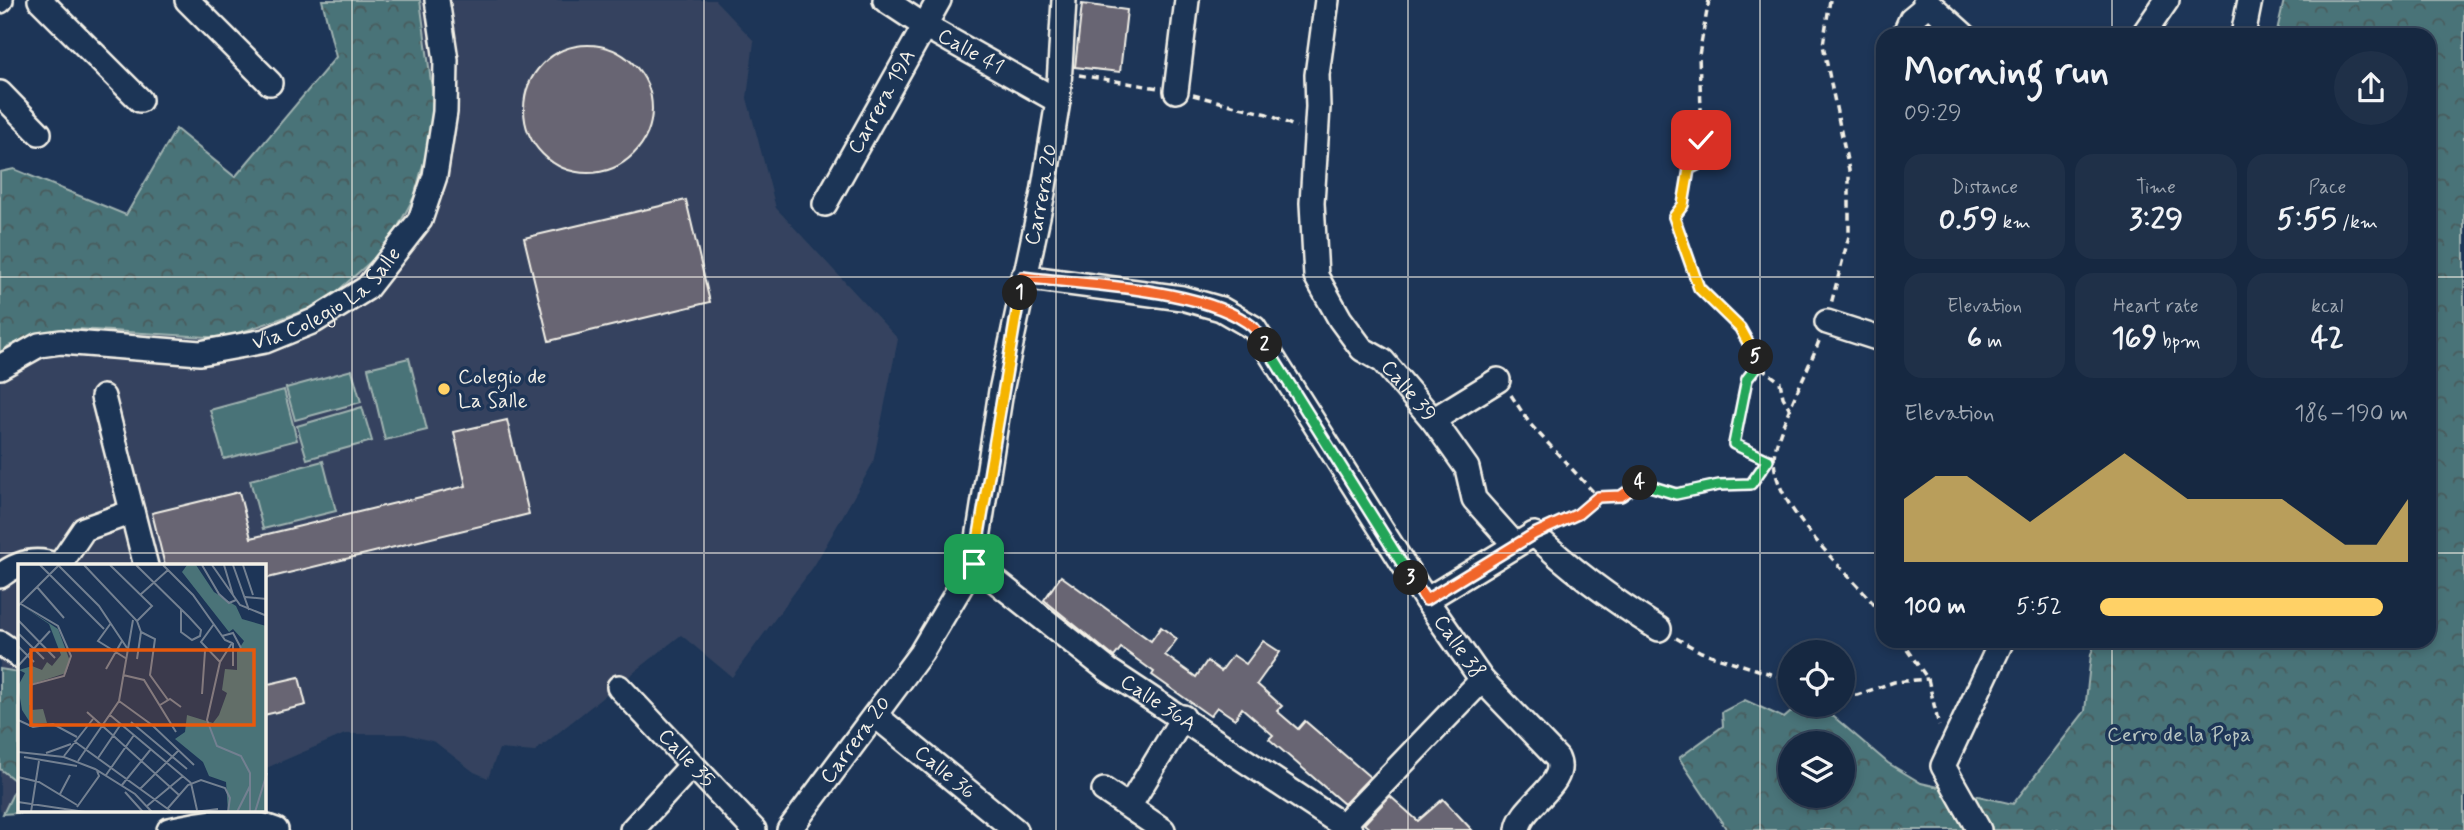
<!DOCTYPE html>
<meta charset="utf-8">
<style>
:root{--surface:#162841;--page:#1f3048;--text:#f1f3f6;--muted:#9ea6b1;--line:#35445a;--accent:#ffd166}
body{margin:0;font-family:Mynerve,sans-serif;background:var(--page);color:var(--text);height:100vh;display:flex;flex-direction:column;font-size:26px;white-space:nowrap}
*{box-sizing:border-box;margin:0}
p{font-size:23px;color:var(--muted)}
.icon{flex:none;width:38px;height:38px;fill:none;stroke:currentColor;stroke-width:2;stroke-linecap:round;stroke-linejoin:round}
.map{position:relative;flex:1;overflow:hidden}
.details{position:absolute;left:1876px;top:28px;width:560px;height:620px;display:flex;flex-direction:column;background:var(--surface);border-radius:21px;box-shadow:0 4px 10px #0003,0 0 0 2px var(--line)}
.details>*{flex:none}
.buttons{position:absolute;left:1778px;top:640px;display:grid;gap:14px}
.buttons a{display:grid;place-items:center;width:77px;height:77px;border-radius:50%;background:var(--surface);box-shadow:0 4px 10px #0003,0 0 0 2px var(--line);font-size:35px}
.pin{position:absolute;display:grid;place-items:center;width:60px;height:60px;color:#fff;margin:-30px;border-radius:14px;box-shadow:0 4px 10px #0006}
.km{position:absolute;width:35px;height:35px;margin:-18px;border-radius:50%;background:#222;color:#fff;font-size:19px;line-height:35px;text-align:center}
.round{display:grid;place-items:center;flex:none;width:74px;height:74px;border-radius:37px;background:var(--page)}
.headline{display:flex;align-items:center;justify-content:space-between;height:119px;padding:0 28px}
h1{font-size:38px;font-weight:700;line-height:52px}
.metrics{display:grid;grid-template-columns:repeat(3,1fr);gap:10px;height:119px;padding:7px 28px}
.metrics div{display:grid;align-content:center;border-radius:18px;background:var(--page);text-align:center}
.metrics b{font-size:30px;font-weight:700}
.metrics small{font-size:19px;font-weight:400}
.metrics p{font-size:19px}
.chart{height:196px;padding:14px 28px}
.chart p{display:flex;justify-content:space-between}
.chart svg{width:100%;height:126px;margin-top:7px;fill:var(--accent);opacity:.7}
ul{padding:0 28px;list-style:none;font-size:23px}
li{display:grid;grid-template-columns:112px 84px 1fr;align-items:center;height:52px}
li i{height:18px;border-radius:9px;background:var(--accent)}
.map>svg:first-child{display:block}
.built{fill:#34435f}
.grass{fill:#4a7378;stroke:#9fb2b0;stroke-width:2}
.forest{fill:url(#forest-crowns);stroke:#9fb2b0;stroke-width:2;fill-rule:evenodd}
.building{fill:#686573;stroke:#f4f1e8;stroke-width:2}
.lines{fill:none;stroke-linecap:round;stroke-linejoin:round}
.minor-casing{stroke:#f4f1e8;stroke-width:28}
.path{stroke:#f4f1e8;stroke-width:3.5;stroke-dasharray:7 5;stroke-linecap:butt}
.minor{stroke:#1d3557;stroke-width:23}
.split-1-casing{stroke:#fff;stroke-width:14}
.split-2-casing{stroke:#fff;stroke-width:14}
.split-3-casing{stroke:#fff;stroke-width:14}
.split-4-casing{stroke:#fff;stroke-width:14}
.split-5-casing{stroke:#fff;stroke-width:14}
.split-6-casing{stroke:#fff;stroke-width:14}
.split-1{stroke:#f5b400;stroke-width:9}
.split-2{stroke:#f0652b;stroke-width:9}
.split-3{stroke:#22a559;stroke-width:9}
.split-4{stroke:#f0652b;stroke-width:9}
.split-5{stroke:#22a559;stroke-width:9}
.split-6{stroke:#f5b400;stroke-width:9}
.grid{fill:none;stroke:#f4f1e8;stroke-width:2;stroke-opacity:0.55}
.poi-dot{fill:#ffd166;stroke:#1d3557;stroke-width:2.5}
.labels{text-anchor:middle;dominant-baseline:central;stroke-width:7;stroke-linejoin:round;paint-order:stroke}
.street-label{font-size:21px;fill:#f4f1e8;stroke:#1d3557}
.poi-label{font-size:21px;fill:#f4f1e8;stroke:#1d3557;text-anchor:start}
.park-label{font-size:21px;fill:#b8c5c1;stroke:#1d3557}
.inset-road{fill:none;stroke:#738091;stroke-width:2}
.view{fill:#e8590c;fill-opacity:0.15;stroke:#e8590c;stroke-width:3.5}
.inset-edge{fill:none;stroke:#f4f1e8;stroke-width:3.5}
</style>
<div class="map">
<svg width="2464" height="830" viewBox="0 0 2464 830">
<defs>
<pattern id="forest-crowns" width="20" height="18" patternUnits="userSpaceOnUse" patternTransform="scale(1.75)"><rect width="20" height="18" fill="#4a7378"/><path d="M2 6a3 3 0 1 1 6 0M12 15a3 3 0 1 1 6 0" fill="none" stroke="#495b5c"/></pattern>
</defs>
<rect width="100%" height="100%" fill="#1d3557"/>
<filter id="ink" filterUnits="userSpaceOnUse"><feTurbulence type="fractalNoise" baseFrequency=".0143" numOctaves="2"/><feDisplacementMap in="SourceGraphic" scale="14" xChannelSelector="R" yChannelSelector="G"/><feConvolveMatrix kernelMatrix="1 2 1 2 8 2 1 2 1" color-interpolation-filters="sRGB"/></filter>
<g filter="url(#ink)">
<path class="built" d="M322 0H715L754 41 747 98 776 208 898 339 873 463 814 566 732 677 681 635 534 752 499 749 488 778 474 772 435 742 405 734H345L264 769V566H19V811H50L3 814 0 809V172L14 169 126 215 176 129 235 177 336 57Z"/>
<g class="grass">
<path d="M409 358 427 430 385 440 368 368Z"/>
<path d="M352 370 361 402 295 420 286 388Z"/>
<path d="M284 390 297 440 224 459 210 410Z"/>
<path d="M362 407 372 441 307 459 297 426Z"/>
<path d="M323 461 336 511 263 529 250 480Z"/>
</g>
<g class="forest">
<path d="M322 0H420L436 119 414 197 387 247 323 304 224 338 78 329 34 336 8 346 0 355V172L14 169 126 215 176 129 235 177 336 57Z"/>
<path d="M2284 0H2464V830H1727L1679 758 1723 726 1722 712 1745 700 1784 718 1799 705H1806L1834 717 1888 763 1921 783 2013 804 2085 711 2091 654 2096 641 2429 640V35H2276ZM1790 744H1843V796H1790Z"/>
<path d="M0 669 19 672V811H50L3 814 18 783 0 769Z"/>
</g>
<g class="building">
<path d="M1082 4 1127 10 1120 72 1075 67Z"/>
<circle cx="588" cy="109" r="64"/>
<path d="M686 200 710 302 549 341 524 238Z"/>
<path d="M507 420 529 514 264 579V566H165L152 513 239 492 251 538 466 486 454 432Z"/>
<path d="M1061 576 1151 641 1161 627 1177 639 1165 655 1196 677 1207 661 1221 671 1233 655 1246 664 1263 641 1280 652 1257 684 1282 706 1277 711 1298 729 1305 721 1370 777 1344 804 1269 739 1273 735 1242 708 1235 719 1217 707 1210 716 1152 675 1154 672 1121 648 1114 657 1044 600Z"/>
<path d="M299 677 306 705 264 715V685Z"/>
<path d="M1390 796 1418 821 1443 799 1472 830H1371L1364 824Z"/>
</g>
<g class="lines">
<g class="minor-casing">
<g id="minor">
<path d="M40 0 140 100"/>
<path d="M187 0 270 83"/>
<path id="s1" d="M885 0 923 25 1058 101"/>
<path id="s2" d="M1327 0 1317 75 1318 107 1312 203 1316 276 1340 319 1362 349 1383 361 1433 420 1467 468 1474 499 1515 545"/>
<path d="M1925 0 1964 35"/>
<path d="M0 1 1 0"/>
<path d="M1904 35 1911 19 1928 5"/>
<path d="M2143 35 2167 0"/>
<path d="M2243 35 2250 0"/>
<path d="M1176 91 1187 0"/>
<path d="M0 93 39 133"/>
<path id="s3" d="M825 204 939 0"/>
<path id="s4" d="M1023 277 1182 298 1221 309 1254 328 1426 600 1482 680 1557 758C1570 784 1520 805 1518 830"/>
<path d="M1827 322 1883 340"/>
<path id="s5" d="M0 367 39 345 61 342 200 353 265 341 314 321 367 288 420 220 435 176 445 112 446 60 437 0"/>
<path d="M103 397 146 566"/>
<path d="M1433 420 1498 380"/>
<path id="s6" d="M974 564 1108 670 1350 830"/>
<path d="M59 566 84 529 132 512"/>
<path d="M0 576C17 563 36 557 57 566"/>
<path d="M1426 600 1534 534C1572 571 1614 601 1659 629"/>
<path d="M0 643 19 656"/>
<path id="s7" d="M619 687 754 830"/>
<path id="s8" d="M876 716 1015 830"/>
<path d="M1104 790 1163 830"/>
<path d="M1130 805 1183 717"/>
<path d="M1344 824 1482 680"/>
<path d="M169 830C211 821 235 815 276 830"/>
<path d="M632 830 692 765"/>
<path id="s9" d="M789 830 921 653 974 564 1001 391 1043 193 1058 101 1064 0"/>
<path d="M1979 830 1943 766 2002 640"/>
</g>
</g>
<g class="path">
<path d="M1709 0 1699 55 1703 162 1689 169 1683 205 1674 217 1699 288 1740 328 1753 348 1758 365 1780 382 1783 397 1791 411"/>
<path d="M1830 0 1823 45 1849 170V236L1831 304"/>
<path d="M1079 75 1158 88"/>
<path d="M1193 95 1267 114 1296 127"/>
<path d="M1819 341C1807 372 1782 420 1775 450 1764 504 1854 575 1883 616"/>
<path d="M1758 365 1747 379 1734 444 1768 460"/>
<path d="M1511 395 1530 424 1598 497 1621 496 1639 483 1676 494 1719 485 1751 484 1775 451"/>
<path d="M1552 526 1579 514 1598 497"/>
<path d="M1676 638 1701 652 1790 680"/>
<path d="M1900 640 1928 679 1939 726"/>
<path d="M1843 695H1857L1894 682 1928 679"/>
</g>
<use href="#minor" class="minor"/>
</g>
</g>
<g class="lines" filter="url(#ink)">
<g class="split-1-casing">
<path id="split-1" d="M974 564 1020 293"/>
</g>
<g class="split-2-casing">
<path id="split-2" d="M1020 293 1023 277C1084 285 1207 288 1253 327 1258 332 1261 340 1265 345"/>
</g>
<g class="split-3-casing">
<path id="split-3" d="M1265 345 1411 578"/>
</g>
<g class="split-4-casing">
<path id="split-4" d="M1411 578 1426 600 1534 534 1578 514 1598 497 1621 496 1640 483"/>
</g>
<g class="split-5-casing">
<path id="split-5" d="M1640 483 1676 494 1719 485 1751 484 1768 460 1734 444 1747 379 1758 365 1756 357"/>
</g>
<g class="split-6-casing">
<path id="split-6" d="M1701 140 1703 162 1689 169 1683 205 1674 217 1699 288 1740 328 1756 357"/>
</g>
<use href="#split-1" class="split-1"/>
<use href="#split-2" class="split-2"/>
<use href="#split-3" class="split-3"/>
<use href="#split-4" class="split-4"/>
<use href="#split-5" class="split-5"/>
<use href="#split-6" class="split-6"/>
</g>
<path class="grid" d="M352 0V830M704 0V830M1056 0V830M1408 0V830M1760 0V830M2112 0V35M0 277H1883M2429 277H2464M0 553H1883M2429 553H2464M2112 640V830"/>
<circle class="poi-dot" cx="444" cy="389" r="7"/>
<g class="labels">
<g class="street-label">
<text stroke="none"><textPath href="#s1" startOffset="100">Calle 41</textPath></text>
<text stroke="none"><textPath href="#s3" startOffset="117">Carrera 19A</textPath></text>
<text stroke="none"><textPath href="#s9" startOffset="700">Carrera 20</textPath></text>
<text stroke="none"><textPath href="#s5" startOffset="348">Vía Colegio La Salle</textPath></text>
<text stroke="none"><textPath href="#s2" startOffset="427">Calle 39</textPath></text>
<text stroke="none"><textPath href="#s4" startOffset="618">Calle 38</textPath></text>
<text stroke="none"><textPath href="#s6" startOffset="231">Calle 36A</textPath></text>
<text stroke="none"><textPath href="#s9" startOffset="112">Carrera 20</textPath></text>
<text stroke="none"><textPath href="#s7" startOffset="98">Calle 35</textPath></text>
<text stroke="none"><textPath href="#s8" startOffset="89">Calle 36</textPath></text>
</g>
<g class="poi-label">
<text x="458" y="377">Colegio de<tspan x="458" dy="24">La Salle</tspan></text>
</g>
<g class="park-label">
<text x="2179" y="735">Cerro de la Popa</text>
</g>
</g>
<g transform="translate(18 564)">
<rect width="248" height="248" fill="#1d3557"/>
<path d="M169 1H178L196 28 218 42 224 55 248 62V248H210L208 218 191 212 185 198 157 175 167 168 169 151 195 159 201 151 209 129 204 126 207 105 219 106V88L226 77 215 65 211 68 164 8ZM3 41 40 65 52 97 48 109 11 121 13 146 25 145 29 159 13 160 4 146 0 122 7 109 1 106 14 102 24 106 29 98 34 102 43 91 31 60Z" fill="#4a7378"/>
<path class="inset-road" d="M22 1 86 65M40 1 81 42 109 84M66 1 119 57 123 68M92 1 134 42 119 57M118 1 171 53 183 66 182 72 174 76 163 68V45M145 1 175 31 207 76 214 79 202 98 189 156 199 182 223 192 232 209V222M184 1 201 30 211 39 218 36M194 1 222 41 249 52M206 1 215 31M215 1 231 46M225 1 235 31M19 23 46 54M122 31 150 6M227 33 249 35M3 40 40 62 53 92 46 112 12 121V141M0 42 41 1M0 56 37 94M93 59 80 77 109 95M196 60 183 78 202 98M123 68 137 75 132 111 150 136M1 70 26 95M204 72 215 69 223 84M0 82 16 98M119 95 123 68M0 102 32 67M215 102V79M88 105 104 77M105 111 126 116 158 168M184 130 187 87M101 137 134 161 176 201M142 141 152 135 163 143M69 148 161 231M92 151 173 219M0 156 15 163 35 160 59 173M113 158 169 205M56 177 154 248M0 188 46 193 77 205 117 230 134 248M28 189 53 180M46 192 75 155M6 193 59 202M80 194 103 160M60 197 101 137 115 56M88 211 116 171M0 213 21 218 59 241M173 219 179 246M104 221 133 185M122 225 161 186M107 228 125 248M42 230 52 211M0 238 67 248M129 242 165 212M59 243 81 212 79 207M150 244 170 221 183 216 207 224 212 234 210 248M13 248 21 197M176 248 200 245M219 248 232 222V248M237 248 249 209"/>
<path class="view" d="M13 86H236V161H13Z"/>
<rect width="248" height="248" class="inset-edge"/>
</g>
</svg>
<div class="buttons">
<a><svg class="icon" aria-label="locate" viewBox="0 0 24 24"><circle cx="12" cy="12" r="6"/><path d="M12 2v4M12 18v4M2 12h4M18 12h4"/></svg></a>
<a><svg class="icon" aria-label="layers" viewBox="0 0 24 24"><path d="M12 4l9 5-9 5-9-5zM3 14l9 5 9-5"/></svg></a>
</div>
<div class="pin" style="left:974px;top:564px;background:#1e9e55"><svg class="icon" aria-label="arrive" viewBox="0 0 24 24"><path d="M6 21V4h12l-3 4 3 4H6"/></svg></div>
<div class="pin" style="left:1701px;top:140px;background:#d93025"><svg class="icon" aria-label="check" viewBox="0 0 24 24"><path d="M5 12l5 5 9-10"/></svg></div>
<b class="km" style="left:1020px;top:293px">1</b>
<b class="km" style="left:1265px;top:345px">2</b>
<b class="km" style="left:1411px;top:578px">3</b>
<b class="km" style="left:1640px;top:483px">4</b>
<b class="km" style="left:1756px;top:357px">5</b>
<section class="details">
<div class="headline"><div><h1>Morning run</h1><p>09:29</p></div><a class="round"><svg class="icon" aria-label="share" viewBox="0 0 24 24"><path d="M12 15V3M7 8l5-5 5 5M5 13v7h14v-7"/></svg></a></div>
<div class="metrics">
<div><p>Distance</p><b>0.59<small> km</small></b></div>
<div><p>Time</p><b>3:29</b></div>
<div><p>Pace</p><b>5:55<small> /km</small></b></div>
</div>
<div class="metrics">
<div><p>Elevation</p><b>6<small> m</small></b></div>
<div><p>Heart rate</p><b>169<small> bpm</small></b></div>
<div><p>kcal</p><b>42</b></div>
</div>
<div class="chart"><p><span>Elevation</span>186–190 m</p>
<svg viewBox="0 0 160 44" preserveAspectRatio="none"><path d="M0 44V22L10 14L20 14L30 22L40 30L50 22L60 14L70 6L80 14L90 22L100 22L110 22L120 22L130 30L140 38L150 38L160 22V44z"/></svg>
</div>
<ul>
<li><b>100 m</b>5:52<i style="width:92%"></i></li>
</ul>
</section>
</div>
